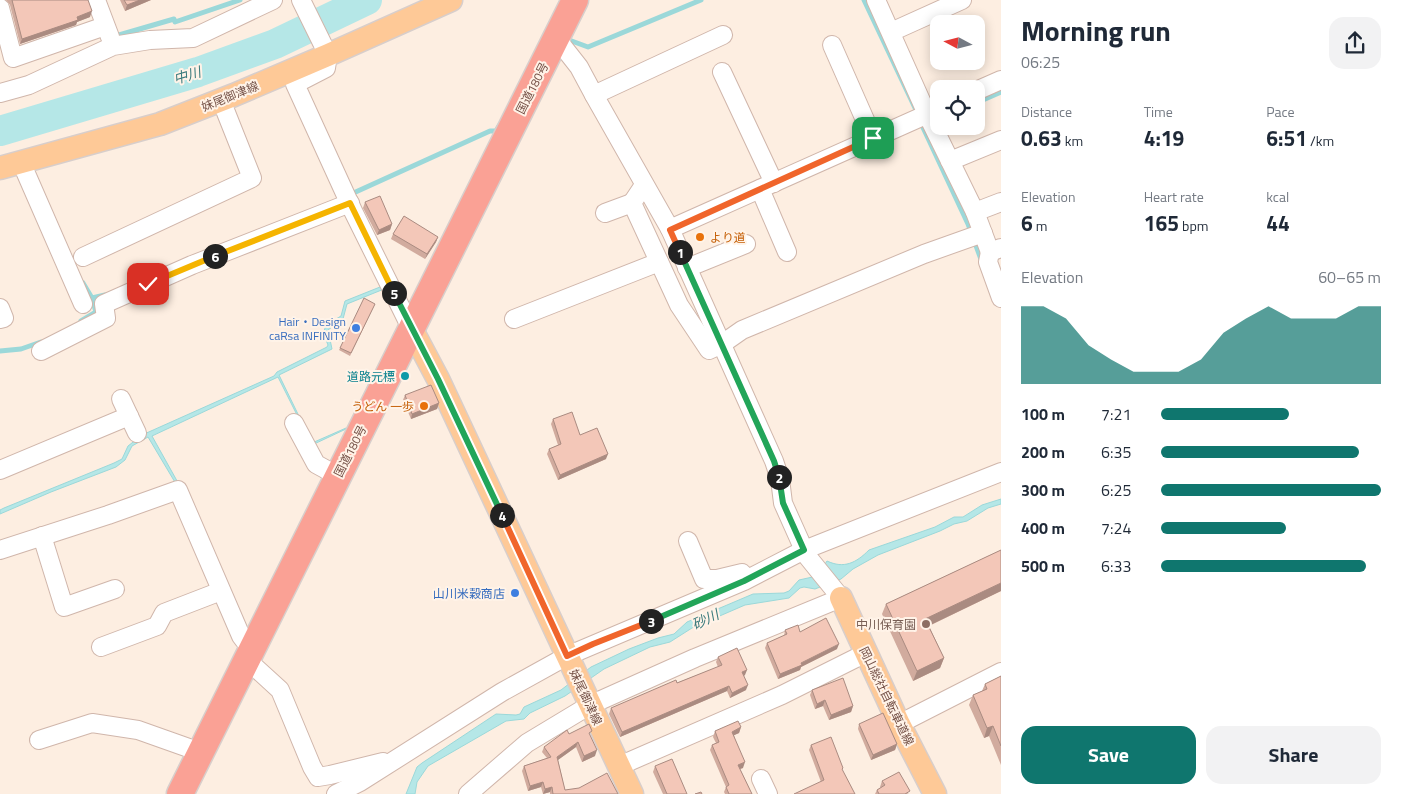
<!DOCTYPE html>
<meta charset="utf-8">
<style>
:root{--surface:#fff;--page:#f2f2f3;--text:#1f2937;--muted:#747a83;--accent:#0f766e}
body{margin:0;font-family:"Titillium Web","Noto Sans JP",sans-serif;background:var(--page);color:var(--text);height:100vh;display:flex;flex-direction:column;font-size:19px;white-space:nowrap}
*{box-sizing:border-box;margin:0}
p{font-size:16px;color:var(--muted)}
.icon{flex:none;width:28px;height:28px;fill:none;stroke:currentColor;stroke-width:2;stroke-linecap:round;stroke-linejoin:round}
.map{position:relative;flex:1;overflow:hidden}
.sheet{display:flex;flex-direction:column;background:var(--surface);width:400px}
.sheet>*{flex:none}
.needle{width:32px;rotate:277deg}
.fabs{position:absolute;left:930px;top:15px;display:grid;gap:10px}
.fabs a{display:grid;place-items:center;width:55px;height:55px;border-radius:10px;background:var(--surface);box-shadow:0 2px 12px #0003;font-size:25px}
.pin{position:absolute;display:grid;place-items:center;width:42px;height:42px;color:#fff;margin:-21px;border-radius:10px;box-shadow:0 2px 8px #0006}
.km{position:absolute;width:25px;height:25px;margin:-12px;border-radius:50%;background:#222;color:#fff;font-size:14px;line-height:25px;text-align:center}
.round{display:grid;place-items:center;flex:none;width:52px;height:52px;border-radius:15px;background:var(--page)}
.head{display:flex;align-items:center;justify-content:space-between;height:85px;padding:0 20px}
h1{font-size:28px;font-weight:700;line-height:38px}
.metrics{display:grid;grid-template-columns:repeat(3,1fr);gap:8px;height:85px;padding:5px 20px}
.metrics div{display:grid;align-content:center}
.metrics b{font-size:21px;font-weight:700}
.metrics small{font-size:14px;font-weight:400}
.metrics p{font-size:14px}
.chart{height:140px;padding:10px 20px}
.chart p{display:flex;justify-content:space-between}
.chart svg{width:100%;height:90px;margin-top:5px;fill:var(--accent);opacity:.7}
.button{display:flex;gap:10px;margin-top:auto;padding:10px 20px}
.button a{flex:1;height:58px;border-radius:15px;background:var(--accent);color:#fff;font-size:20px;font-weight:700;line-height:58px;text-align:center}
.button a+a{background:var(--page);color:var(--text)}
ul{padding:0 20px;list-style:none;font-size:16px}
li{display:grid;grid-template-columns:80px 60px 1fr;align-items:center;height:38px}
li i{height:12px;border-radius:6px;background:var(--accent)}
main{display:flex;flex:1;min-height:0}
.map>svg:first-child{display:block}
.water{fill:#b5e7e7;stroke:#9bd8d9}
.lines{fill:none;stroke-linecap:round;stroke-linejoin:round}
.stream{stroke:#9bd8d9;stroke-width:5}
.river{stroke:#b5e7e7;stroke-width:30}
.minor-casing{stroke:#d0b6ab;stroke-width:20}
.major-casing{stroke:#d8cecb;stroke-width:25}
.highway-casing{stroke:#d8cecb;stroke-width:29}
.minor{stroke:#fff;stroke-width:18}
.major{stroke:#fec997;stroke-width:22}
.highway{stroke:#faa195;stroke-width:26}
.wall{fill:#d1ab9e}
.shaded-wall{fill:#aa8b81}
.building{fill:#f3c7b8;stroke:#aa8b81}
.split-1-casing{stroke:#fff;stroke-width:10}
.split-2-casing{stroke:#fff;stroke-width:10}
.split-3-casing{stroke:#fff;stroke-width:10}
.split-4-casing{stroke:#fff;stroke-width:10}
.split-5-casing{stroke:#fff;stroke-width:10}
.split-6-casing{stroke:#fff;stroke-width:10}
.split-7-casing{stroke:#fff;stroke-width:10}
.split-1{stroke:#f0652b;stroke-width:6}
.split-2{stroke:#22a559;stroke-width:6}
.split-3{stroke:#22a559;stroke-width:6}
.split-4{stroke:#f0652b;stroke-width:6}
.split-5{stroke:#22a559;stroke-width:6}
.split-6{stroke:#f5b400;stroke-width:6}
.split-7{stroke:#f5b400;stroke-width:6}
.food-dot{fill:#e8710a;stroke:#fff3e8;stroke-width:2}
.shop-dot{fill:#3f7fe0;stroke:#fff3e8;stroke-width:2}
.culture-dot{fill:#0f9aa8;stroke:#fff3e8;stroke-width:2}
.education-dot{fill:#8d6e63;stroke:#fff3e8;stroke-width:2}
.labels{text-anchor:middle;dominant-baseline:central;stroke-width:4;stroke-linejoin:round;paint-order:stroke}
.street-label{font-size:12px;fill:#755147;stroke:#fff3e8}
.food-label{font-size:12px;fill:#c56008;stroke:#fff3e8;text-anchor:start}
.shop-label{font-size:12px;fill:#366cbe;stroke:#fff3e8;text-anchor:end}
.culture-label{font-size:12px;fill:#0d838f;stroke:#fff3e8;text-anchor:end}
.education-label{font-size:12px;fill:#785e54;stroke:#fff3e8;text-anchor:end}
.water-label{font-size:14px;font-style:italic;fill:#3a7a7c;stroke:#fff3e8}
</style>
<main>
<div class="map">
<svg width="1001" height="794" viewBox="0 0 1001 794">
<rect width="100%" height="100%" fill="#fdeee1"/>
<g class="water">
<path d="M385 285 389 287 347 304 343 319 328 330 332 349 279 375 312 443 346 428V429L312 445 278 377 152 436 181 488 179 489 148 437 132 446 125 460 116 467 51 492 0 514V510L4 508 114 463 122 459 128 446 142 435 274 376 277 372 327 347 328 345C320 326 325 326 341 316L345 301Z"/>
<path d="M1001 499V504L988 508 967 521 954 524 940 531 878 555 853 569 841 579 815 589 804 587 800 588 789 598 745 605 692 628 670 642 650 647 604 669 565 696 530 713 524 719 506 721 428 766 417 782 415 794H406L417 767 422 763 496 714 516 715 520 714 524 707 561 690 591 667 629 649 658 638 674 634 687 622 753 594 784 593 789 591 799 580 817 576 827 561C844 569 856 563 869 550L935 527 954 517H963L982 505Z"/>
</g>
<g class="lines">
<g class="stream">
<path d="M864 0 916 110"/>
<path d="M119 35 174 19 175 22 240 0"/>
<path d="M569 40 588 47 701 0"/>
<path d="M976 103 1001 92"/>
<path d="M920 121 968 224 982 262"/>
<path d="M349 195 490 131H496L499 126"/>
<path d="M83 283 92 298 105 295"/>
<path d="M81 321 96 312 92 298"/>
<path d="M0 351 21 349 41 342"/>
</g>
<path class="river" d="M0 131 198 72 275 44 367 0"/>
<g class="minor-casing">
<g id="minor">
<path d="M96 0 110 37"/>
<path d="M301 0 328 55 326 68 295 84 353 211 411 328"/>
<path d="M876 0 927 114 975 212 990 252 1001 248"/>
<path d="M0 8 13 58 105 26"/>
<path d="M891 32 962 0"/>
<path d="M832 45 873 138"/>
<path d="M722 72 774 183"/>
<path d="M976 91 1001 80"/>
<path d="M0 93 29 85 113 46 150 40 193 38 273 0"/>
<path d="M594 95 723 35"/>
<path d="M950 161 1001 140"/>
<path d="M21 162 83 304"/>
<path d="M644 185 632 203 679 305 709 350 722 344 742 330 924 254 983 233"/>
<path d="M760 189 787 252"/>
<path d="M975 212 1001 202"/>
<path d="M605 213 632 203"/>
<path d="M670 229 939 109"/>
<path d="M990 252 988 262 1001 298"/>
<path d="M83 257 252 178 221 100"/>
<path d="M687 268 746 244"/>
<path d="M0 308 4 318 0 319"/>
<path d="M514 319 659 262"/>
<path d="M41 351 106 318 104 304 192 265 350 203"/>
<path d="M121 399 137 433"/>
<path d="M294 423 316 464 338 476"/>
<path d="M0 470 129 416"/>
<path d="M42 536 64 607 115 589"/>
<path d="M688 541 704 579H717L742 573"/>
<path d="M0 550 108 515 178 490 241 636 244 640 253 645"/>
<path d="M101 647 157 626 164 613 221 591"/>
<path d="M246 659 280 690 312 767 318 777 330 775 383 762"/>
<path d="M899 724 1001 672"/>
<path d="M39 740 92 723 138 730 200 752"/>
<path d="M619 766 782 695 866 653"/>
<path d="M761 779 768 794"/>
<path d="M336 794 360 782 502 692 567 656 744 581 804 550 1001 472"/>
<path d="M468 794 527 743 590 705 695 658 841 598 807 556 804 550 783 503 780 479 774 461 670 229 594 95 579 67 557 39"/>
</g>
</g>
<g class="major-casing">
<g id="major">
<path d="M0 168 160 124 234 95 328 55 451 0"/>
<path d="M411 328 438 379 632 794"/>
<path d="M841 598 899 724 935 794"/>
</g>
</g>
<g class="highway-casing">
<path id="highway" d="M180 794 575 0"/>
</g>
<use href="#minor" class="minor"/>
<use href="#major" class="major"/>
<use href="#highway" class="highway"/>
</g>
<g class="wall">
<path d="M6 0H88L90 17 77 22 76 25 20 44 10 5Z"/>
<path d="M120 0H151L125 11Z"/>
<path d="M365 202 392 224 390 230 377 235 363 208Z"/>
<path d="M393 234 438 237 436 242 425 259 391 239Z"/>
<path d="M375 304 350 356 339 350 340 348Z"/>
<path d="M405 395 439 403 437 409 411 419 403 400Z"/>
<path d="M553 419 580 435 606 459 558 480 547 454 549 449 558 445 551 424Z"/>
<path d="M1001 550V591L929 626 944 658 940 668 913 681 882 614 886 604Z"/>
<path d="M785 630 800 632 837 649 801 667 800 670 778 679 765 648 767 643 784 636Z"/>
<path d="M718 657 745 675 744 676 746 690 730 698 727 691 620 737 609 714 611 708 718 667 716 662Z"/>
<path d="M1001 676V765L989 736 984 738 969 705 973 695 982 691 985 684Z"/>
<path d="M812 690 853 706 851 712 829 720 823 706 815 709 810 695Z"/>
<path d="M859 724 897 744 895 750 871 760 858 729Z"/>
<path d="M741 727 739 733 734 735 743 768 740 769 752 794H725L724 792 726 787 710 750 712 745 716 743 713 737 715 731Z"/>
<path d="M569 734 590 736 595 756 582 762 576 747 558 760 565 790 618 794H550V792L543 794 541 787 528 791 522 771 524 766 547 758 542 752 544 747Z"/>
<path d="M811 745 842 770 821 782 809 750Z"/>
<path d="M655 766 687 794H663L653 772Z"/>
<path d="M882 781 909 794H875L877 790 881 787H880Z"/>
</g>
<g class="shaded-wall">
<path d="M140 0H151L125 11 127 5Z"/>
<path d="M92 11 90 17 77 22 76 25 20 44 22 39Z"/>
<path d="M392 224 390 230 377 235 379 230Z"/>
<path d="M438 237 436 242 425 259 427 254Z"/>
<path d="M439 403 437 409 411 419 412 414Z"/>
<path d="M608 454 606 459 558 480 560 475Z"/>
<path d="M1001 583V591L922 629 925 619Z"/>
<path d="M839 644 837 649 801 667 800 670 778 679 780 674Z"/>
<path d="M944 658 940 668 913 681 917 671Z"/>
<path d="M747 670 745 675 740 677 742 672Z"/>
<path d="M748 685 746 690 730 698 732 693Z"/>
<path d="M729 686 727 691 620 737 622 732Z"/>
<path d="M825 700 823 706 815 709 817 704Z"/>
<path d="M853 706 851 712 829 720 831 715Z"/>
<path d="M993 726 989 736 984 738 987 728Z"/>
<path d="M741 727 739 733 730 737 732 732Z"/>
<path d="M578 742 576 747 555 762 557 757Z"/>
<path d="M897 744 895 750 871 760 873 755Z"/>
<path d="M597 750 595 756 582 762 584 756Z"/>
<path d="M745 762 743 768 736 770 738 765Z"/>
<path d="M543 782 541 787 528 791 530 786Z"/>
<path d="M552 787 550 792 543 794 545 789Z"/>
</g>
<g class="building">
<path d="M12 0H88L92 11 77 17 78 20 22 39Z"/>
<path d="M124 0H140L127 5Z"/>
<path d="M380 196 392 224 379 230 365 202Z"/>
<path d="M404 216 438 237 427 254 393 234Z"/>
<path d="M364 298 375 304 351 353 340 348Z"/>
<path d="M431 385 439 403 412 414 405 395Z"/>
<path d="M572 412 580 435 597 428 608 454 560 475 549 449 561 444 553 419Z"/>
<path d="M1001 550V583L925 619 944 658 917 671 886 604Z"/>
<path d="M826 618 839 644 801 663 802 665 780 674 767 643 787 634 785 630 798 625 800 632Z"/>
<path d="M737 648 747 670 742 672 748 685 732 693 729 686 622 732 611 708 676 680 677 683 722 665 718 657Z"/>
<path d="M1001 676V746L993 726 987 728 973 695 987 689 985 684Z"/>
<path d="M843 678 853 706 831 715 825 700 817 704 812 690Z"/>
<path d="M883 713 897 744 873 755 859 724Z"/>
<path d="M738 721 741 727 732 732 745 762 738 765 752 794H729L726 787 729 785 712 745 719 742 715 731Z"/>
<path d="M589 724 592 731 589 733 597 750 584 756 578 742 557 757 565 790 579 788 607 773 618 794H553L552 787 545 789 543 782 530 786 524 766 551 757 544 747 567 730 569 734Z"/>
<path d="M831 737 843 768 842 769 855 794H794L824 780 811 745Z"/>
<path d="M672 759 687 794H667L655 766Z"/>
<path d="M899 772 910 791 905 794H879L877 790 885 785 882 781Z"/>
<path d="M701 792 702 794H695Z"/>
</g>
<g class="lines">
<g class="split-1-casing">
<path id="split-1" d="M680 252 670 230 873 138"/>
</g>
<g class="split-2-casing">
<path id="split-2" d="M680 252 774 461 779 477"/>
</g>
<g class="split-3-casing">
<path id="split-3" d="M651 621 744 581 804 550 783 503 779 477"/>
</g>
<g class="split-4-casing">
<path id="split-4" d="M502 515 567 656 593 644 651 621"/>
</g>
<g class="split-5-casing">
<path id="split-5" d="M394 293 438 379 502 515"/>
</g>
<g class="split-6-casing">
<path id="split-6" d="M215 256 350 203 394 293"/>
</g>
<g class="split-7-casing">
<path id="split-7" d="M148 284 215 256"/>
</g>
<use href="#split-1" class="split-1"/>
<use href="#split-2" class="split-2"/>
<use href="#split-3" class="split-3"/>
<use href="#split-4" class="split-4"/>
<use href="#split-5" class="split-5"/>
<use href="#split-6" class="split-6"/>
<use href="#split-7" class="split-7"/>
</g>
<g class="food-dot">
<circle cx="700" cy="237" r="5"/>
<circle cx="424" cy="406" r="5"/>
</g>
<g class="shop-dot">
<circle cx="356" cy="328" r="5"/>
<circle cx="515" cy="593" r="5"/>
</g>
<circle class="culture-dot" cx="405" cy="376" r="5"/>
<circle class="education-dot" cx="926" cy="624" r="5"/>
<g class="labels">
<g class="street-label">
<text transform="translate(532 88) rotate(-63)">国道180号</text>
<text transform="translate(230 96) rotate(-22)">妹尾御津線</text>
<text transform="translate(350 451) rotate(-63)">国道180号</text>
<text transform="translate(887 696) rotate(64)">岡山総社自転車道線</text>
<text transform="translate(586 697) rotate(65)">妹尾御津線</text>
</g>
<g class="food-label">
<text x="710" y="237">より道</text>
<text x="414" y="406" text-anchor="end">うどん 一歩</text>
</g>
<g class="shop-label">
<text x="346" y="321">Hair・Design<tspan x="346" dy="14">caRsa INFINITY</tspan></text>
<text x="505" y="593">山川米穀商店</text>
</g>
<g class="culture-label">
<text x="395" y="376">道路元標</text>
</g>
<g class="education-label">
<text x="916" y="624">中川保育園</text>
</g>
<g class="water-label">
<text transform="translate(187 75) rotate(-17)">中川</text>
<text transform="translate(705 619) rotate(-25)">砂川</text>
</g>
</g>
</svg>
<div class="fabs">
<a><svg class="needle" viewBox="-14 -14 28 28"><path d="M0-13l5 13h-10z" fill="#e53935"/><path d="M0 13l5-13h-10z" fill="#747a83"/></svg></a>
<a><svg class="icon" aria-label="locate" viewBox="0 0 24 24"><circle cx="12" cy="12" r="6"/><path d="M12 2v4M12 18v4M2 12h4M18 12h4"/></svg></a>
</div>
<div class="pin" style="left:873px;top:138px;background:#1e9e55"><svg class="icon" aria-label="arrive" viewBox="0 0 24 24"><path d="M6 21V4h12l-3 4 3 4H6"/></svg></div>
<div class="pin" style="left:148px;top:284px;background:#d93025"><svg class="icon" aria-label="check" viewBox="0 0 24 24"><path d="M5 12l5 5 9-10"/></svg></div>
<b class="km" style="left:680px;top:252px">1</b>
<b class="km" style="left:779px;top:477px">2</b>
<b class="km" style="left:651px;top:621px">3</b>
<b class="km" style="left:502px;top:515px">4</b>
<b class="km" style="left:394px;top:293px">5</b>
<b class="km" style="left:215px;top:256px">6</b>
</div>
<section class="sheet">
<div class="head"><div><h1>Morning run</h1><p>06:25</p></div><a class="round"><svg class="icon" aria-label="share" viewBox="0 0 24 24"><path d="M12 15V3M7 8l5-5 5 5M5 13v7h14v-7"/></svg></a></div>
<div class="metrics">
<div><p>Distance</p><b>0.63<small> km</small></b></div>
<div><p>Time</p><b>4:19</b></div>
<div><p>Pace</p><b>6:51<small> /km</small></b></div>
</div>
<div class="metrics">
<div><p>Elevation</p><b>6<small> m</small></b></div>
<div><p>Heart rate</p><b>165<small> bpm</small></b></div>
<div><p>kcal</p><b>44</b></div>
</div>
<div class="chart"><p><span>Elevation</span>60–65 m</p>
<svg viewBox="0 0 160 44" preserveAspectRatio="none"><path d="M0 44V6L10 6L20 12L30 25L40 32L50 38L60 38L70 38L80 32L90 19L100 12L110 6L120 12L130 12L140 12L150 6L160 6V44z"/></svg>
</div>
<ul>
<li><b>100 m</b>7:21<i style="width:58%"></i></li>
<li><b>200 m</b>6:35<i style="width:90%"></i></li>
<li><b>300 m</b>6:25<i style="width:100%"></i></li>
<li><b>400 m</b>7:24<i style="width:57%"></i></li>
<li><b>500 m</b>6:33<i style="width:93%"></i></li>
</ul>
<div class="button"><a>Save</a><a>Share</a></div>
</section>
</main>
